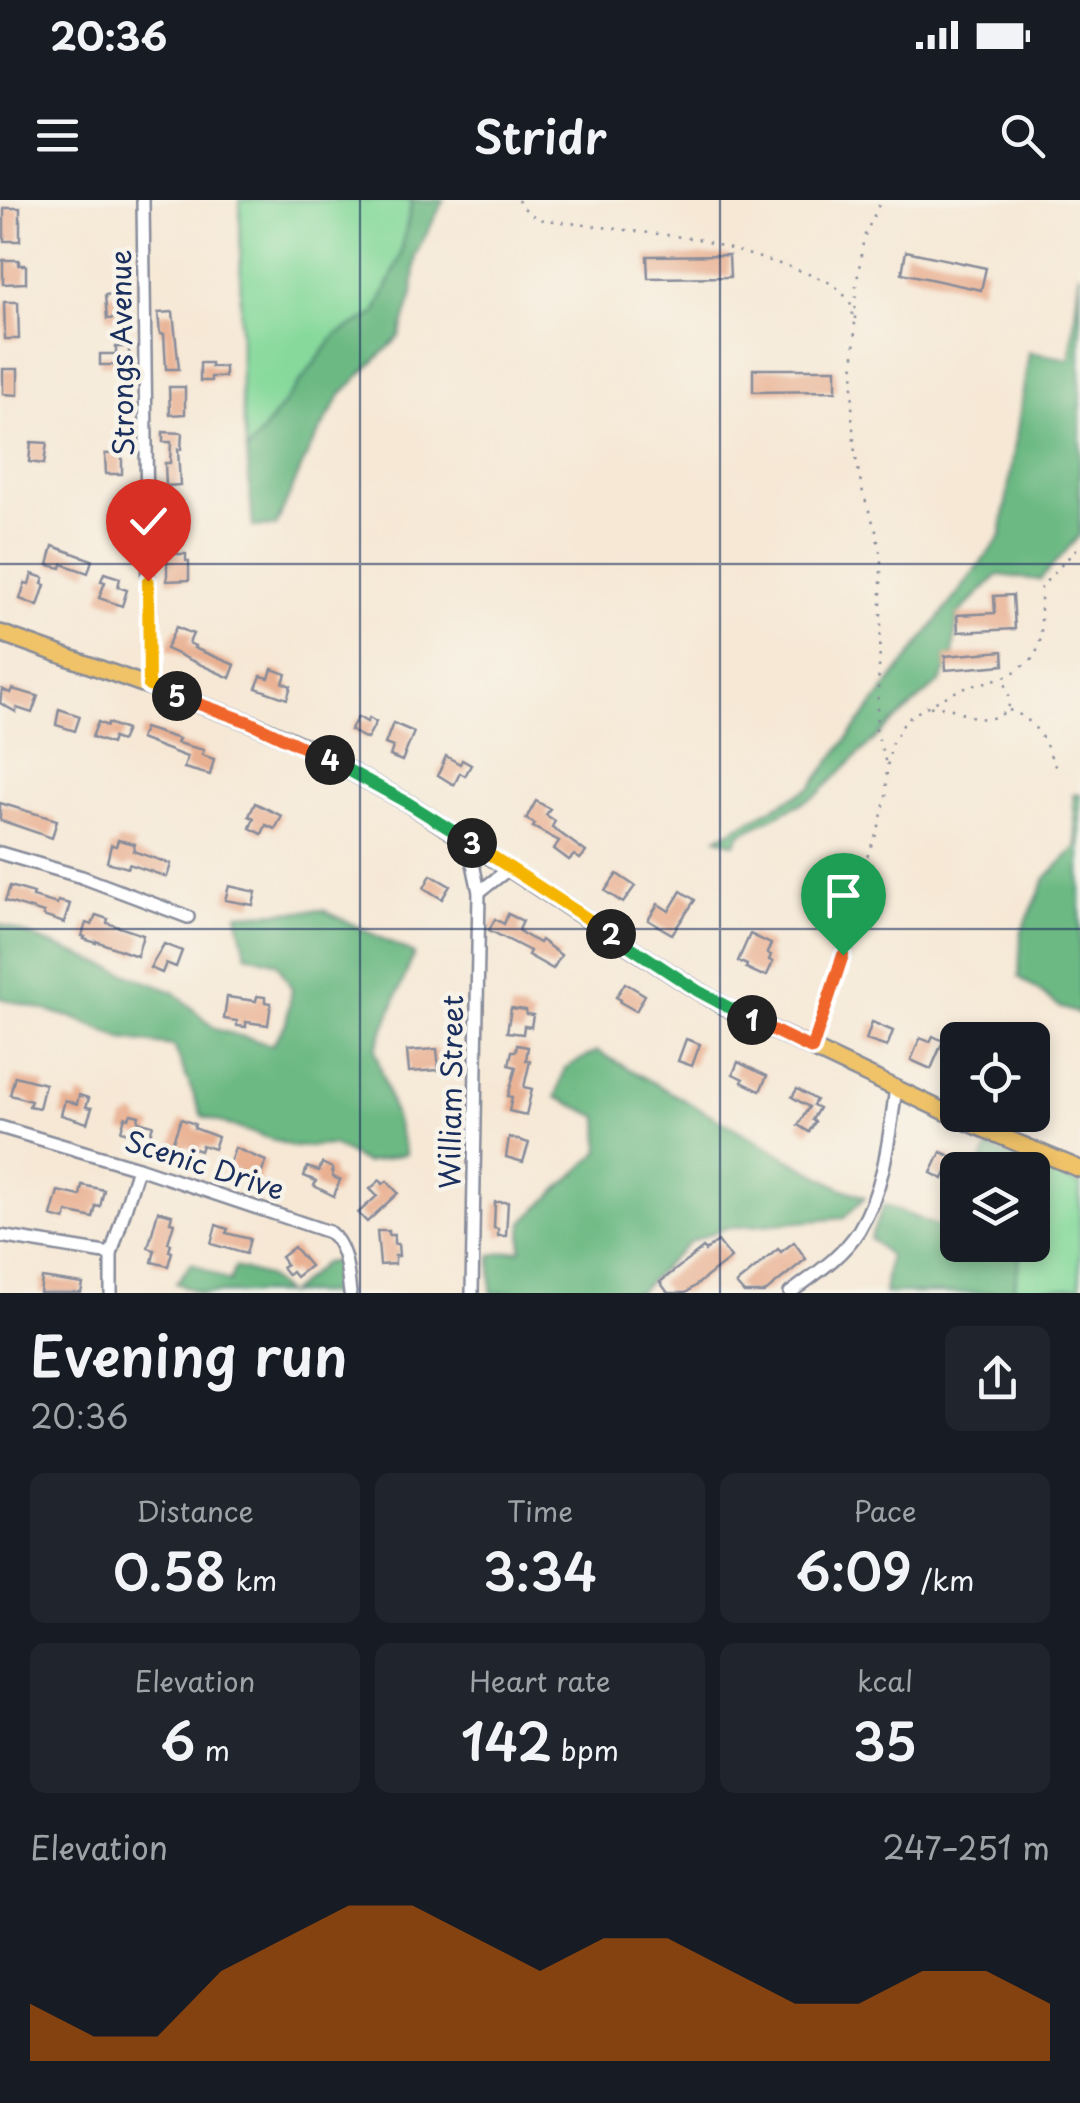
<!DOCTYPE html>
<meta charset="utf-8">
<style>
:root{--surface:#171b24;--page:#20242c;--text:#f1f3f6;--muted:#9ea1a6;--accent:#b45309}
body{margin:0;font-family:"Playpen Sans",sans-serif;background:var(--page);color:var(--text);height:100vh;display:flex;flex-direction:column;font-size:38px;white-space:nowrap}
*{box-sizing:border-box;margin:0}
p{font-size:32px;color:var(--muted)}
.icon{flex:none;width:55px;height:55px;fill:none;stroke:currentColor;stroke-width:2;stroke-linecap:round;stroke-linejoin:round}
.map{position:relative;height:1093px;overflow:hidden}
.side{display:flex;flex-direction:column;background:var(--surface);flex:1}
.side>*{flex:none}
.controls{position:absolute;left:940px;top:822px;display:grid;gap:20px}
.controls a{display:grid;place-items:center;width:110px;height:110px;border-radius:15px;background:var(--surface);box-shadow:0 5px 15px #0003;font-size:50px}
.pin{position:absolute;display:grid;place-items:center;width:85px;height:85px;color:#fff;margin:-102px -42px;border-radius:50% 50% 50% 0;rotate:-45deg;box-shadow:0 0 10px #0007}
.pin .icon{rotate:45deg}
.km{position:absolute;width:50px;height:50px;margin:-25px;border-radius:50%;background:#222;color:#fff;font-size:28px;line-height:50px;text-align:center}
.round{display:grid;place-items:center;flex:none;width:105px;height:105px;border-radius:15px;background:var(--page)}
.headline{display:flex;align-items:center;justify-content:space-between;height:170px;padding:0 30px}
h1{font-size:55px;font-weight:600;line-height:75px}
.figures{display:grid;grid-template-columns:repeat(3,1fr);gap:15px;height:170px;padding:10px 30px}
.figures div{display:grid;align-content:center;border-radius:15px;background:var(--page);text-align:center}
.figures b{font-size:50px;font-weight:600}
.figures small{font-size:28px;font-weight:400}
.figures p{font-size:28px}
.chart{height:280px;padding:20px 30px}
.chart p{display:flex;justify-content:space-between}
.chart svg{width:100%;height:180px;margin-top:10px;fill:var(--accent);opacity:.7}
.status{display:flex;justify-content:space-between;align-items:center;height:70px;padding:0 50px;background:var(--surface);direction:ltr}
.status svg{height:28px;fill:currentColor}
header{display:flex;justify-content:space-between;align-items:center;height:130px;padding:0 30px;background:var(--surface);font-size:45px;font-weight:600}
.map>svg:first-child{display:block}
.green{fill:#86d99b;stroke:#50847c;stroke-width:2.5}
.forest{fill:#6cb983;stroke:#447470;stroke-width:2.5}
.building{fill:#e9b092}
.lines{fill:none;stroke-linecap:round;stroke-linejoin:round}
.minor-casing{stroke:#888c9a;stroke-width:16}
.major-casing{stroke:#888c9a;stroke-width:20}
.path{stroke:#888c9a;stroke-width:2.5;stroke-dasharray:2.5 8;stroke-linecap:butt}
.minor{stroke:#fff;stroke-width:11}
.major{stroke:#f0c369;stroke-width:15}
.split-1-casing{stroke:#fff;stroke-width:20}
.split-2-casing{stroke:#fff;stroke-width:20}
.split-3-casing{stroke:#fff;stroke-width:20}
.split-4-casing{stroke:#fff;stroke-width:20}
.split-5-casing{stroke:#fff;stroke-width:20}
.split-6-casing{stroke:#fff;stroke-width:20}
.split-1{stroke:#f0652b;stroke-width:12}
.split-2{stroke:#22a559;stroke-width:12}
.split-3{stroke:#f5b400;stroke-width:12}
.split-4{stroke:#22a559;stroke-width:12}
.split-5{stroke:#f0652b;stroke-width:12}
.split-6{stroke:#f5b400;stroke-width:12}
.grid{fill:none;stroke:#1b2f5e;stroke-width:2.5;stroke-opacity:0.55}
.labels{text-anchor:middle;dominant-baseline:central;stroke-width:9;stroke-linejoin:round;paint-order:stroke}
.street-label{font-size:28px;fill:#1b2f5e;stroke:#f7f3e8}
</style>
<div class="status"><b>20:36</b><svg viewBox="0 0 49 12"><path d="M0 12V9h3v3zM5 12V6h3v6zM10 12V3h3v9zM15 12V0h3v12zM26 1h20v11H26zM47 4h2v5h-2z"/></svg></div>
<header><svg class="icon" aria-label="menu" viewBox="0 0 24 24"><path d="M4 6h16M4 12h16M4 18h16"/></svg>Stridr<svg class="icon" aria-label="search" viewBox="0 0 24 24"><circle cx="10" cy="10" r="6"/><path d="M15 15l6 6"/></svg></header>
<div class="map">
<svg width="1080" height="1093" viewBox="0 0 1080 1093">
<rect width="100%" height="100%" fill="#f7f3e8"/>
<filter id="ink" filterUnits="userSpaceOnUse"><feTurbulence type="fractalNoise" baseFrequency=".01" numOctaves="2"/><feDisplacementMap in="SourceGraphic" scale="20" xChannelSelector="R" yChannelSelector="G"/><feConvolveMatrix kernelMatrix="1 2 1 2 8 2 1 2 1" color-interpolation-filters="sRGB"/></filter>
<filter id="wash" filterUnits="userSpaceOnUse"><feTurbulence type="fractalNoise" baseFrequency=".0048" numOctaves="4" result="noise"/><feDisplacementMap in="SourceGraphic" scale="40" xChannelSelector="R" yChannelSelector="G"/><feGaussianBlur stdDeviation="2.25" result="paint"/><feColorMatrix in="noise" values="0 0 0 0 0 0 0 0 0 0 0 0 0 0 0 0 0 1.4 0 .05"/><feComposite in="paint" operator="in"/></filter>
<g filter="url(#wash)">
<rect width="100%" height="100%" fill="#f6e8d5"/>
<g class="green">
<path d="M240 0H412L400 58 375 114 336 135 247 252 241 195Z"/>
<path d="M1036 965 1080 985V1087L1041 1089 1030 1093H1013L1022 1045H1032L1033 986Z"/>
</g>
<g class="forest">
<path d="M412 0H444L416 54 413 93 400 136 342 193 309 250 276 326 253 327 247 252 336 135 375 114 400 58Z"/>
<path d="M1080 71V335L1040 380 998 375 957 415 953 455 945 457 946 470 940 482 885 529 817 595 740 634 735 644 717 638 811 587 1001 336 1029 152 1070 159Z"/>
<path d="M1080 594V814L1062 808 1019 777 1021 733 1046 678 1077 646 1073 595Z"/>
<path d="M323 710 414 754 375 850 406 954 365 963 333 945 294 947 202 916 174 846 122 839 74 818 0 798V724L174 792 215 829 272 845 286 823 292 789 277 763 246 754 237 714Z"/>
<path d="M597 851 841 988 865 997 844 1018 725 1028 689 1042 637 1093H491V1055L521 1050 523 1022 600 951 599 917 556 897 565 868Z"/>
<path d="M988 948 1036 965 1033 986 1032 970H978Z"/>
<path d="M884 1005 949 1031 957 1014 958 1045H1022L1013 1093H884L889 1056 870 1038Z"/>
<path d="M338 1061 342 1093H289L324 1063Z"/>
<path d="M192 1063 230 1082 235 1067 266 1076 285 1093H200L176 1083Z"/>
</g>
<g id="blocks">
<g class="building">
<rect x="4" y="8" width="16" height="33"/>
<path d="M906 51 986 68 981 90 902 73Z"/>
<path d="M729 55 730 77 648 78 647 56Z"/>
<path d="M3 60H19V65H26V83L3 84Z"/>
<path d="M114 94 130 95 131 109H122L123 118 107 119 105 95Z"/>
<path d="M4 102H18L19 139H5Z"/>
<path d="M173 112 179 169H166L164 134H160L158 113Z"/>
<path d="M116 147H129V158H116V165H100V154H116Z"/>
<path d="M200 163H211V167H225V177H211V181H200Z"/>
<path d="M3 169H18V195L3 194Z"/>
<path d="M753 169H836V191L753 192Z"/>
<path d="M169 187H185V214L170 215Z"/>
<path d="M163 232 182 233 181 249H178L180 285 166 286 165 263H170L171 242H163Z"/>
<path d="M31 242 47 243 44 264 29 262Z"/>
<path d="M122 253V274H106L105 254Z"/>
<path d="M53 346 92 360 88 373 62 364 61 368 48 365Z"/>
<path d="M167 354H186V361H189V380L167 381Z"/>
<path d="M104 373 120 378 118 387 127 390 122 406 99 398 105 382 101 381Z"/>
<path d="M32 374 44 378 42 384 45 385 38 406 20 399 25 383 29 384Z"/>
<path d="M1013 395 1015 429 958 432 957 415 995 413 994 396Z"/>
<path d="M176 427 193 434 189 443 195 446 194 448 235 465 230 478 166 449Z"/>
<path d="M1003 451 1004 465 946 470 945 456Z"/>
<path d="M272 469 286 474 283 483 291 486 287 499 256 488 261 476 269 478Z"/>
<path d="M2 489 10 493 12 489 38 496 32 513 17 508 16 512 0 503Z"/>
<path d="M59 509 80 516 75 531 56 525Z"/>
<path d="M358 517 367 522 369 518 376 522 367 539 350 530Z"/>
<path d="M98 522 107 526 108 523 126 530 121 541 113 538 111 544 92 537Z"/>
<path d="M393 523 414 532 402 561 390 556 393 547 385 544Z"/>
<path d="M144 528 179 539 177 543 204 550 202 555 214 559 210 575 184 568 187 557 140 539Z"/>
<path d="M446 556 460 564 462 560 471 565 465 576 460 573 454 585 438 575Z"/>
<path d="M536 601 550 609 546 615 555 621 552 627 586 652 580 659 574 655 569 660 554 649 559 641 533 627 535 624 526 619Z"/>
<path d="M0 603 57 620 52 638 0 620Z"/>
<path d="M255 603 282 616 275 629 266 625 262 634 250 628 254 618 249 616Z"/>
<path d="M118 640 135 644 133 651 171 664 167 677 129 664 128 668 107 662 111 645 116 646Z"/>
<path d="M617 674 635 686 623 703 605 691Z"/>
<path d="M431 675 450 686 442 699 424 688Z"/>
<path d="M10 686 34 693 33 697 57 704 58 701 70 704 64 723 43 716 44 713 5 701Z"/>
<path d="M229 686 256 692 253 705 225 700Z"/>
<path d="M681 691 695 700 672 734 648 720 658 704 669 711Z"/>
<path d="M508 714 523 721 519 730 522 733 539 743 541 740 561 755 553 769 528 755 530 751 489 730 495 719 504 724Z"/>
<path d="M96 715 108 719 107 723 143 735 137 756 96 741V743L84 739 85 737 82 736 86 723 92 725Z"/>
<path d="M750 734 771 744 767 753 771 755 769 760 773 762 767 775H761L746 768 747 765 738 761Z"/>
<path d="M164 744 182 751 176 767 166 763 162 773 150 768Z"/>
<path d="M625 783 645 795 636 811 620 802 621 800 616 797Z"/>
<path d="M257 796 265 797V802L271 803 268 825 246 822V827L237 826V821L224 819 227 797 256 801Z"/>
<path d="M511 808 526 810V814L533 815 531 827 524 826 523 834 507 832Z"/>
<path d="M872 822 893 831 887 847 866 840Z"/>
<path d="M933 836 943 841 931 869 911 860 920 838 930 842Z"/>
<path d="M686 839 700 844 692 866 678 861Z"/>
<path d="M517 845 528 847 526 860 530 861 524 887 532 889 526 915 509 911 512 897 508 896 516 867 509 865 512 851H516Z"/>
<path d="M437 849 439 870 409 872 407 851Z"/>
<path d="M738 862 767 876 760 891 742 882 743 879 733 874Z"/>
<path d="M15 876 45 884 39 908 29 906 31 901 10 895Z"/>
<path d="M797 889 816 900 813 905 819 908 812 920 815 922 809 932 798 925 809 907 792 897Z"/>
<path d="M79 895 89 898 86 907 92 908 87 923 61 915 65 900 77 904Z"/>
<path d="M131 914 139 916 138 921 153 925 149 938 121 931 125 917 129 918Z"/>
<path d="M181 919 195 924 194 928 218 937 214 949 202 945 200 951 186 946 184 951 171 946Z"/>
<path d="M509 937 529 943 523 962 506 957Z"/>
<path d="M235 948 266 961 258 983 245 978 246 974 228 968Z"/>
<path d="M941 952 953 957 943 979 931 973Z"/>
<path d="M322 963 332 968 333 977 340 980 334 996 314 986 316 981 304 976 307 967 319 971Z"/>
<path d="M380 980 383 984 387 981 398 993 367 1022 358 1013 377 996 370 989Z"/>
<path d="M82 985 104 990 100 1007 96 1006 93 1018 67 1012 65 1020 51 1016 58 991 80 996Z"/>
<path d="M495 1002H508L506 1036H498V1029L494 1028Z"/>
<path d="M158 1011 172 1015 170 1022 174 1023 168 1043 171 1044 169 1051 172 1052 168 1066 152 1062 155 1050 148 1048Z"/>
<path d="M216 1025 228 1029 226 1033 250 1039 246 1054 211 1044Z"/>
<path d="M377 1031H389V1035H394V1044H398L399 1056H395V1064L380 1065Z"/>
<path d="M718 1041 731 1058 686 1093H668L660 1082 703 1048 705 1051Z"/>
<path d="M794 1042 806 1059 764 1093H744L736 1084 778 1049 781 1052Z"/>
<path d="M294 1047 310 1066 296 1077 292 1072 288 1075 282 1067 286 1064 281 1057Z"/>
<path d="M42 1078 83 1084 81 1093H40Z"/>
</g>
</g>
</g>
<g filter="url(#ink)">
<use href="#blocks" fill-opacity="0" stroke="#888c9a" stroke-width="2.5"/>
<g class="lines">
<g class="minor-casing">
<g id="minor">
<path d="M143 0 149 485"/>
<path d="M468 640 479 692 472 1093"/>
<path d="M0 653 82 677 188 717"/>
<path d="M479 692 510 668"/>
<path d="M0 927 138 968 329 1032C347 1046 347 1071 350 1093"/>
<path d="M0 1036 111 1054"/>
<path d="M111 1093V1054L138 968"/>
<path d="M790 1093C814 1075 843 1056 859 1030 885 987 889 937 896 888"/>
</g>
</g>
<g class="major-casing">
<path id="major" d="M0 433 249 522 310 549 408 603 698 791 735 812 967 922 1080 969"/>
</g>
<g class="path">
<path d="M518 0 521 6 538 19 698 39 796 69 833 84 850 101 855 125 852 215 855 254 863 293 876 331 881 358V429L876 530 887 567"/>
<path d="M855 119 856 87 864 37 881 0"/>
<path d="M930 507C955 502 977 529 1002 514 1016 505 1007 490 1003 477"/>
<path d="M1009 510C1038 520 1046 544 1057 571"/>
<path d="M816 838 857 711 868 654 878 630 886 597 887 567 892 543 906 520 924 508 959 490 1010 475 1035 457 1041 438V387L1080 345"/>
</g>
<use href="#minor" class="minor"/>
<use href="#major" class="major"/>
</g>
</g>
<g class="lines" filter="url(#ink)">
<g class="split-1-casing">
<path id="split-1" d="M752 820 812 849 843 755"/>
</g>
<g class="split-2-casing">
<path id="split-2" d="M611 734 698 791 752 820"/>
</g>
<g class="split-3-casing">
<path id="split-3" d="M472 643 611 734"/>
</g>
<g class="split-4-casing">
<path id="split-4" d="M330 560 408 603 472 643"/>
</g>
<g class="split-5-casing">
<path id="split-5" d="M177 496 249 522 330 560"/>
</g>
<g class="split-6-casing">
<path id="split-6" d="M148 381 149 486 177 496"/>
</g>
<use href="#split-1" class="split-1"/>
<use href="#split-2" class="split-2"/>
<use href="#split-3" class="split-3"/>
<use href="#split-4" class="split-4"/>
<use href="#split-5" class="split-5"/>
<use href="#split-6" class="split-6"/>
</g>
<path class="grid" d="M360 0V1093M720 0V1093M0 364H1080M0 729H1080"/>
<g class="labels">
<g class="street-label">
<text transform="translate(121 153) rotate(-91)">Strongs Avenue</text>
<text transform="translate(450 892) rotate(-89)">William Street</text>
<text transform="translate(205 964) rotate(18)">Scenic Drive</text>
</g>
</g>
</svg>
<div class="controls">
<a><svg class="icon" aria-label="locate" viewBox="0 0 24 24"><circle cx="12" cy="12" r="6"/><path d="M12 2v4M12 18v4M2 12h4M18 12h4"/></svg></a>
<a><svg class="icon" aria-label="layers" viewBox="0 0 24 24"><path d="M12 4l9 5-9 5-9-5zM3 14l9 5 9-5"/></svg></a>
</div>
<div class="pin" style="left:843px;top:755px;background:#1e9e55"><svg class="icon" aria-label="arrive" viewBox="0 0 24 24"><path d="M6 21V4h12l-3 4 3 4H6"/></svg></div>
<div class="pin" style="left:148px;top:381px;background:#d93025"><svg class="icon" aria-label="check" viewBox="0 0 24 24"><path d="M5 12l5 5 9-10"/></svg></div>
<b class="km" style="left:752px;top:820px">1</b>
<b class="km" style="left:611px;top:734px">2</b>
<b class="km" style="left:472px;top:643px">3</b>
<b class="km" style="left:330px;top:560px">4</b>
<b class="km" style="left:177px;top:496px">5</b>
</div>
<section class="side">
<div class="headline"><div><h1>Evening run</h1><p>20:36</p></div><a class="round"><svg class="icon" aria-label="share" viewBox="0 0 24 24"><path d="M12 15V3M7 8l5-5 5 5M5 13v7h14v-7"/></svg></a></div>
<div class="figures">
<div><p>Distance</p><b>0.58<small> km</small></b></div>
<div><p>Time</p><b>3:34</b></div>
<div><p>Pace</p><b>6:09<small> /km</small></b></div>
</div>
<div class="figures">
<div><p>Elevation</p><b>6<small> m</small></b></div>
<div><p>Heart rate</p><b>142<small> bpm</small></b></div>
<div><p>kcal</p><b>35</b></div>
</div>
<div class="chart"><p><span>Elevation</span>247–251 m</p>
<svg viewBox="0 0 160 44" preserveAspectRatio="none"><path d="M0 44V30L10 38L20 38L30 22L40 14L50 6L60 6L70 14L80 22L90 14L100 14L110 22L120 30L130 30L140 22L150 22L160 30V44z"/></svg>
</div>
</section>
